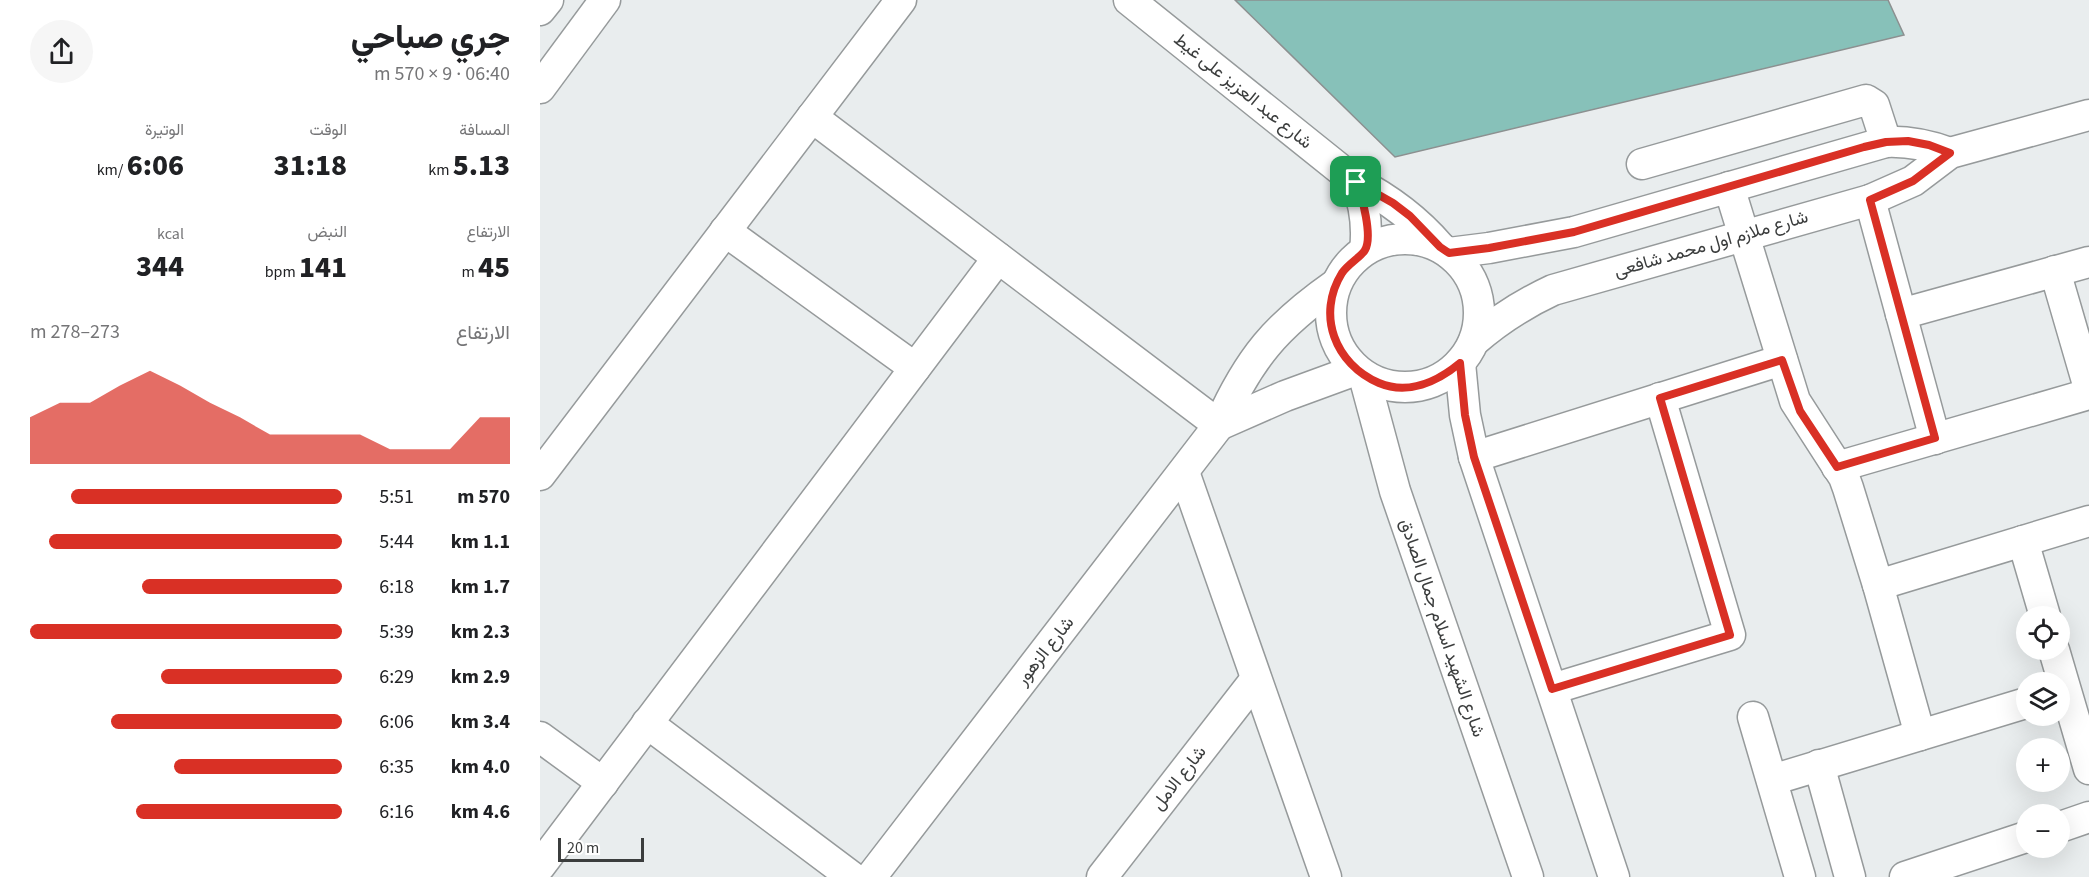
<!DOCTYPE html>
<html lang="ar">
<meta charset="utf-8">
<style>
:root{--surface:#fff;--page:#f6f6f6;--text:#202124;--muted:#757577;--accent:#d93025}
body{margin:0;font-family:"Source Sans 3",Vazirmatn,sans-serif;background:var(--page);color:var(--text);direction:rtl;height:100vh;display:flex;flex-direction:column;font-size:22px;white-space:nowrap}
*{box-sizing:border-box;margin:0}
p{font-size:20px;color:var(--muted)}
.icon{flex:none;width:33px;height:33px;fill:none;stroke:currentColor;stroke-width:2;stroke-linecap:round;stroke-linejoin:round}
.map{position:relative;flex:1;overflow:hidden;direction:ltr}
.sheet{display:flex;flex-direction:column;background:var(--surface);width:540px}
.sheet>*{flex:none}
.tools{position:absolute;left:1476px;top:606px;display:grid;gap:12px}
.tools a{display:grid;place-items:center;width:54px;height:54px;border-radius:50%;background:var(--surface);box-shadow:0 6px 24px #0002;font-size:30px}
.scale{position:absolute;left:18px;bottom:15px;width:86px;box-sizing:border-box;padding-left:6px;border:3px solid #3b3d3d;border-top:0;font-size:16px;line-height:21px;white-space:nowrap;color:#3b3d3d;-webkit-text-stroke:4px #fff;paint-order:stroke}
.pin{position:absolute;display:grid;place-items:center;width:51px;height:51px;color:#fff;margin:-26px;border-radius:12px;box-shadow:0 3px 9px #0006}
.round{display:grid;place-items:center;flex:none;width:63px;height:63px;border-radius:32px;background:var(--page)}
.summary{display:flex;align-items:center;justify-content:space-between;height:102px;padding:0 30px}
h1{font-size:33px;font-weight:800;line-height:45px}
.metrics{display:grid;grid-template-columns:repeat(3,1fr);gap:9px;height:102px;padding:6px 30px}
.metrics div{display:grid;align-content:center}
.metrics b{font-size:30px;font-weight:800}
.metrics small{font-size:16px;font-weight:400}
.metrics p{font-size:16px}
.chart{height:168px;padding:12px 30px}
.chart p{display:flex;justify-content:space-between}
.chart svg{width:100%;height:108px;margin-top:6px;fill:var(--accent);opacity:.7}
ul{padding:0 30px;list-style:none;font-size:20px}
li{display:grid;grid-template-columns:96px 72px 1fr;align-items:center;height:45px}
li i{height:15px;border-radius:8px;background:var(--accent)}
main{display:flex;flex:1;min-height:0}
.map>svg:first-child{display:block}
.building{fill:#87c1b9;stroke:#8c9090;stroke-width:1.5}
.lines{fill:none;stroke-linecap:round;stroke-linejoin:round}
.minor-casing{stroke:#969a9b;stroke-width:33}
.minor{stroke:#fff;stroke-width:30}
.route-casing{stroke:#fff;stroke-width:12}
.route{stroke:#d93025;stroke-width:8}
.labels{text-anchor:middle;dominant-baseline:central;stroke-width:4.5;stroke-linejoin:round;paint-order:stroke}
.street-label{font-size:18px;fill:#3b3d3d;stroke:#fff}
</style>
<main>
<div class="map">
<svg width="1549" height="877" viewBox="0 0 1549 877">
<rect width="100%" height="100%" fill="#e9edee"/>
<path class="building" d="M695 0H1348L1364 35 855 157Z"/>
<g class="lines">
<g class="minor-casing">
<g id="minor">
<path d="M589 0 816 182C849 199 876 219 900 247"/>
<path d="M0 10 8 0"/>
<path d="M0 88 65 0"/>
<path d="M272 117 679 425"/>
<path d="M1102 164 1326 100 1334 105 1346 142"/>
<path d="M816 182C825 205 828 226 825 250"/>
<path d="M1189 187 1255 401 1304 477 1308 488 1338 585 1380 735"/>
<path d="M1330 200 1395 439"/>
<path d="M185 231 375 368"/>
<circle cx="865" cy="313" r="74"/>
<path d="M909 253 949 248 1034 232 1346 142C1369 141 1388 145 1410 153"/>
<path d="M1515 271 1549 388"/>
<path d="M1361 314 1549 262"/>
<path d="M934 341C958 320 983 304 1013 290L1330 200 1373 181 1410 153 1549 115"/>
<path d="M920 363 925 415 934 457 1074 877"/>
<path d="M824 376 855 491 988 877"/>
<path d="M679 425 745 396 816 370"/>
<path d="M934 457 1242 360"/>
<path d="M1297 467 1549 394"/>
<path d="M644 472 786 877"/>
<path d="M0 475 361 0"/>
<path d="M1483 541 1505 616"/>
<path d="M1338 585 1549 521"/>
<path d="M1514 650 1549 769"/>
<path d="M1012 689 1190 635 1120 398"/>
<path d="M1213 717 1260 877"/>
<path d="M107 723 312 877"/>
<path d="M0 737 63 783"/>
<path d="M1279 765 1310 877"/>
<path d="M1232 780 1486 703"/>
<path d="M1520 827 1549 817"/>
<path d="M0 866 458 258"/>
<path d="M331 877 679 425C709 358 736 326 796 284"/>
<path d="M562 877 716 679"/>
<path d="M1365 877 1486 837"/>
</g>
</g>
<use href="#minor" class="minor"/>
</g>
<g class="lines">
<g class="route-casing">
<path id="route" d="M1368 141 1389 145 1410 153 1373 181 1330 200 1395 438 1297 467 1260 411 1242 360 1120 398 1190 635 1012 689 934 457 925 415 920 363C897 382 868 395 839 383 795 364 776 315 802 273 808 264 822 256 825 250 833 236 822 196 816 182L853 203 870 216 900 247 909 253 949 248 1034 232 1324 147 1346 142Z"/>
</g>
<use href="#route" class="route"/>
</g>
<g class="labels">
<g class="street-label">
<text transform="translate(703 91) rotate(39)">شارع عبد العزيز على غيط</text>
<text transform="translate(1171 244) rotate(-16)">شارع ملازم اول محمد شافعى</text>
<text transform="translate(902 628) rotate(71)">شارع الشهيد اسلام جمال الصادق</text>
<text transform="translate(505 651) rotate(-52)">شارع الزهور</text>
<text transform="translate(639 778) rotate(-52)">شارع الامل</text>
</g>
</g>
</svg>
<div class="tools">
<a><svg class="icon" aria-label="locate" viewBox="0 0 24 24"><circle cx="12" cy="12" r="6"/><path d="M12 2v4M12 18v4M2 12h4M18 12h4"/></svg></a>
<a><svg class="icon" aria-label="layers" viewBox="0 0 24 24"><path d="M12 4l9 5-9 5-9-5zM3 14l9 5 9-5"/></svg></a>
<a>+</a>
<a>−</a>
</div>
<div class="scale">20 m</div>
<div class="pin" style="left:816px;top:182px;background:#1e9e55"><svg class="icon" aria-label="arrive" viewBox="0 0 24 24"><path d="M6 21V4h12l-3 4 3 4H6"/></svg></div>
</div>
<section class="sheet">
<div class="summary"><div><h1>جري صباحي</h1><p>06:40 · 9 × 570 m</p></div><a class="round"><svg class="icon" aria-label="share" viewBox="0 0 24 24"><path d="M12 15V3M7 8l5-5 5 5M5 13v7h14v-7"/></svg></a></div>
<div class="metrics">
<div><p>المسافة</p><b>5.13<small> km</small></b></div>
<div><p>الوقت</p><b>31:18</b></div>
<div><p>الوتيرة</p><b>6:06<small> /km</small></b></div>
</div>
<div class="metrics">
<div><p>الارتفاع</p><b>45<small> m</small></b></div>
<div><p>النبض</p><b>141<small> bpm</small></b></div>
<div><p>kcal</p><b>344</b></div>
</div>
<div class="chart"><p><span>الارتفاع</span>273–278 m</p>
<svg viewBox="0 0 160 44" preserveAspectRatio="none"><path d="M0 44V25L10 19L20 19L30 12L40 6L50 12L60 19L70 25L80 32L90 32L100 32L110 32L120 38L130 38L140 38L150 25L160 25V44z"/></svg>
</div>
<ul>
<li><b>570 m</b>5:51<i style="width:87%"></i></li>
<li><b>1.1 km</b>5:44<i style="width:94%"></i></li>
<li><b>1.7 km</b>6:18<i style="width:64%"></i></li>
<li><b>2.3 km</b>5:39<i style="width:100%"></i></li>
<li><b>2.9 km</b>6:29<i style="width:58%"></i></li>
<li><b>3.4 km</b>6:06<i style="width:74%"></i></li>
<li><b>4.0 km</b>6:35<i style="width:54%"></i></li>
<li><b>4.6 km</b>6:16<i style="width:66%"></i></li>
</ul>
</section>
</main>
